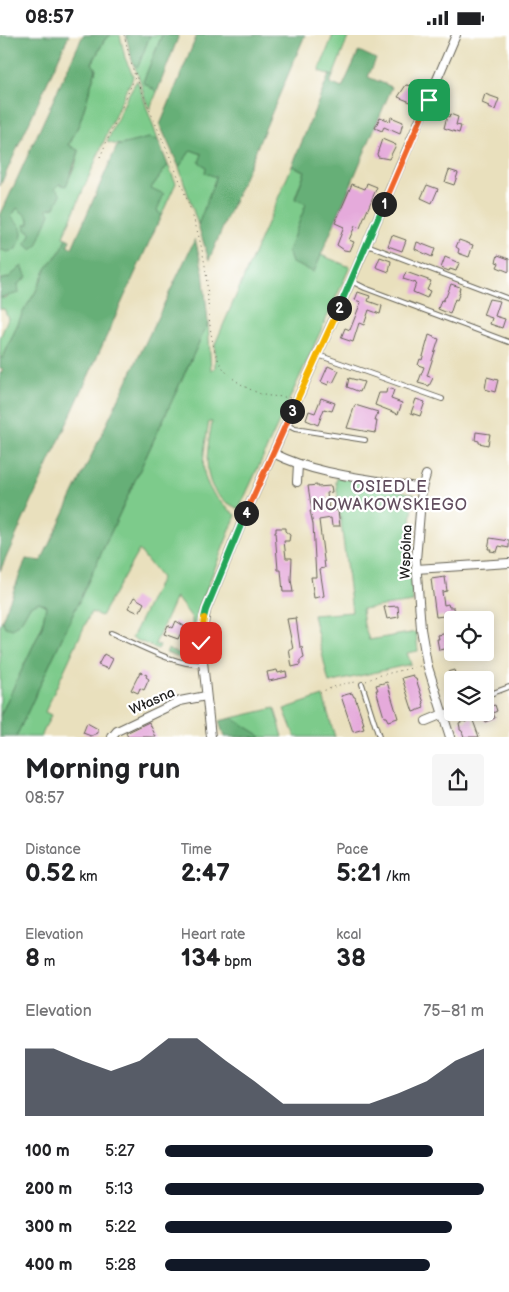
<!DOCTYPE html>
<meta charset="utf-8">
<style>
:root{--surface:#fff;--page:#f6f6f6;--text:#202124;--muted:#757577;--accent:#111827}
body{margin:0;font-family:"Balsamiq Sans",sans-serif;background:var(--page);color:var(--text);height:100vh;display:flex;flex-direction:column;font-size:19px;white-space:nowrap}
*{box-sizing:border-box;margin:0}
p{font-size:16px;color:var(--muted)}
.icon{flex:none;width:28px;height:28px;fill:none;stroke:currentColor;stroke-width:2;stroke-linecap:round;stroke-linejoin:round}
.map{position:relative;height:702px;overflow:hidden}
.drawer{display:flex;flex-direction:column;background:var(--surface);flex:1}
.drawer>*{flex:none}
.buttons{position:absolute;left:444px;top:576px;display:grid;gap:10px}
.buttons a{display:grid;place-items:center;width:50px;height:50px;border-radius:5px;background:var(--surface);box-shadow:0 2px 12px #0003;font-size:25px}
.pin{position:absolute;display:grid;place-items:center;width:42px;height:42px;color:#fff;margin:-21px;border-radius:10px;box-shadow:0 2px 8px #0006}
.km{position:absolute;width:25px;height:25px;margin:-12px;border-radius:50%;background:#222;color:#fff;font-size:14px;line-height:25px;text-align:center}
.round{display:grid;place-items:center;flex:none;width:52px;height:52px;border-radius:5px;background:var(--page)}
.summary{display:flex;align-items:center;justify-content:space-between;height:85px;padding:0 25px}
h1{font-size:28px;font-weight:700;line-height:38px}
.metrics{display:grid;grid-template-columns:repeat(3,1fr);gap:8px;height:85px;padding:5px 25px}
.metrics div{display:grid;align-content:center}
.metrics b{font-size:25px;font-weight:700}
.metrics small{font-size:14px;font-weight:400}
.metrics p{font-size:14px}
.chart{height:140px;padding:10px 25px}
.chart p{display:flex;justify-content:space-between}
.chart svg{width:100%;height:90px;margin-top:5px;fill:var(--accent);opacity:.7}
ul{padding:0 25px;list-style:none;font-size:16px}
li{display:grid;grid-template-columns:80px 60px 1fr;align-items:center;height:38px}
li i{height:12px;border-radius:6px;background:var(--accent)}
.status{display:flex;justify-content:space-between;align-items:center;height:35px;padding:0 25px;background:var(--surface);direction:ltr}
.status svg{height:14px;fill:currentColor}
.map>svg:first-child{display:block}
.green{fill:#7dcb8b;stroke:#4c7454}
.forest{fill:#66af77;stroke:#41664a}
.building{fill:#e5aadb}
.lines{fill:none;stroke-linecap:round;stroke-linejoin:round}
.service-casing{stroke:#646154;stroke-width:6}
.minor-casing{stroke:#646154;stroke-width:10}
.path{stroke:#646154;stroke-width:1;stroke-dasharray:1 4;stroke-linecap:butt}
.service{stroke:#fff;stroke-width:4}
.minor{stroke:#fff;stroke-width:8}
.split-1-casing{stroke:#fff;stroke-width:10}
.split-2-casing{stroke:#fff;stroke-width:10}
.split-3-casing{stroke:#fff;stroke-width:10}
.split-4-casing{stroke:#fff;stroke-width:10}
.split-5-casing{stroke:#fff;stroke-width:10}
.split-6-casing{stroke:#fff;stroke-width:10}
.split-1{stroke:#f0652b;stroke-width:6}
.split-2{stroke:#22a559;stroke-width:6}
.split-3{stroke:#f5b400;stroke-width:6}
.split-4{stroke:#f0652b;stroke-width:6}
.split-5{stroke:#22a559;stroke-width:6}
.split-6{stroke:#f5b400;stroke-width:6}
.labels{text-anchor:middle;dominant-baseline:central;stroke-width:4.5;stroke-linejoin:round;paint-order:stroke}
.street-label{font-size:14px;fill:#1c1c1c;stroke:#fff}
.quarter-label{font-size:16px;letter-spacing:1px;fill:#624e5f;stroke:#fff}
</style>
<div class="status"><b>08:57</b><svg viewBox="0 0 49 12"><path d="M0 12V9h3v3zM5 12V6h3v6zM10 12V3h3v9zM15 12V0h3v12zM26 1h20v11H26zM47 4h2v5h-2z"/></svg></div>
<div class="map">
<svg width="509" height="702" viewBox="0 0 509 702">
<rect width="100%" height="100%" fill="#fff"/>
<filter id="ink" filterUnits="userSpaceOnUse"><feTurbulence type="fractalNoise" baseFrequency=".02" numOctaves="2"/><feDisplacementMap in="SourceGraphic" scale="10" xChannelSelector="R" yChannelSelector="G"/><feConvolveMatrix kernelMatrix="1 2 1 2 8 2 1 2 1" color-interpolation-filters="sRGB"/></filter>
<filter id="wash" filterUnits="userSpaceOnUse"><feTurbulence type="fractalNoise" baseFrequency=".0096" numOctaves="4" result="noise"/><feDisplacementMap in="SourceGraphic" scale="20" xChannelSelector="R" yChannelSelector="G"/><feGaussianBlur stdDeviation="1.12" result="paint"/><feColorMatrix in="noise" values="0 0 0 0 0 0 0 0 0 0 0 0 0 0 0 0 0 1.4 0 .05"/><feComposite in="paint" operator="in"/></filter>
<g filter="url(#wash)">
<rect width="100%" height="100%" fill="#e9e0bd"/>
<g class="green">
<path d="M111 0H120L125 23 133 40 132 45 125 57 63 202 66 203 62 214 46 234 35 258 23 277 3 323 0 322V303L8 283 4 274H0V263H7L18 249 21 232 8 243 0 245V214L7 217 11 182 17 173 29 183V189H25L30 196V202L46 174 55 153 59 149 66 150 75 131 79 116 69 111 80 87 96 34 92 29 105 4Z"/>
<path d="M150 0H162L143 47 157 57 150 74C142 60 141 42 133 29L138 31Z"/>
<path d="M333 0H349L333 41 319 36Z"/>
<path d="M137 45 158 105C139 101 125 115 107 107L127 62Z"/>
<path d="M191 115 202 119 206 132 217 142 198 190 179 132Z"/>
<path d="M168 130 176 148 161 181 157 175 151 153Z"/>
<path d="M292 131 305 136 295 163 307 168 288 216 314 237 321 220 350 232 239 474C233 471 227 468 222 464 200 446 208 410 212 387H209C201 432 196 450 236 480L197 578 194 595 195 624 185 625 166 617 168 614 184 621 192 613V583L176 562 155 609 160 611 158 614 132 603 161 543 139 515 101 581 91 577 45 677 51 680 41 702H16L208 288 211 335 215 333V309Z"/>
<path d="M337 442 414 459 409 510 413 567 362 574 364 590 369 605 416 597 418 616 407 618 411 629 329 648 313 580 352 577 336 447Z"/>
<path d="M39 567 46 571 42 592 0 681V589L2 585 5 592 22 585 29 571Z"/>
<path d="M323 661 335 702H295L284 674Z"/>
<path d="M275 673 283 702H261L232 683Z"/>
</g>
<g class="forest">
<path d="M0 0H69L0 151Z"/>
<path d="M83 0H111L105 4 92 28 96 34 80 87 69 110 79 116 66 151 59 149 55 153 61 159 55 172 47 174 50 178 37 211 32 215 25 209 30 202V196L26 195 25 189H29V183L17 173 11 182C25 193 25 200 15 215L7 217 0 214V181Z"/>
<path d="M126 0H150L138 32 133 29Z"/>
<path d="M162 0H179L157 57 143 47Z"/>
<path d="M197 0H305L209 225 198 190 216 142 205 138 206 132 199 127 202 119 191 115 179 132 160 90Z"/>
<path d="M359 16 376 24 368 42 392 52 314 237 292 228 288 216 306 169 295 164 305 136 292 131 329 40 333 41 330 48 342 53Z"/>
<path d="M148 103 158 105 168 130 151 153 164 159 157 175 161 181 0 536V339L3 334 0 333V322L3 323 23 277 35 258 46 234 62 214 66 203 70 205 67 211 72 213 117 111Z"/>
<path d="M195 204 203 236 208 288 16 702H0V681L42 592 46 571 39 567 30 571 22 585 13 594 5 592 2 585 26 524 41 526Z"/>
<path d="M22 231 27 242 18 249 19 258 0 263V245L8 243Z"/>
<path d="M232 683 258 699 261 702H224L219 686Z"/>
</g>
<g id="blocks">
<g class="building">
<path d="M406 50 414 51 412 54 417 55 413 68 398 62Z"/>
<path d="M485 59 499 64 495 75 488 73 489 71 482 68Z"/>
<path d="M450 79 458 82 456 90 461 91 459 98 444 93 447 81 449 82Z"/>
<path d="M380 82 390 86 391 82 403 87 400 99 384 92 382 96 375 93Z"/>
<path d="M382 104 396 110 389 124 378 122 377 119Z"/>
<path d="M449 135 458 138 454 150 445 147Z"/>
<path d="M367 148 377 152 360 193 355 191 349 205 354 207 350 216 344 215 337 210 344 192 335 188 352 149 365 154Z"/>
<path d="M427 150 438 154 432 168 421 163Z"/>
<path d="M392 200 406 205 402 216 388 211Z"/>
<path d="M459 205 473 210 469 222 458 218 459 214 456 212Z"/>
<path d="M417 207 435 214 432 222 415 214Z"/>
<path d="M498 220 509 224V237L497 232 499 228 496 227Z"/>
<path d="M380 222 391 226 389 237 376 232Z"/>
<path d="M445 222 459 228 456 236 450 234 449 236 441 233Z"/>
<path d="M406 237 431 246 427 255 430 256 427 263 413 257 416 248 403 244Z"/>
<path d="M451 249 460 252 459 256 460 257 457 265 455 264 450 279 438 274 441 265 443 266 445 262H446Z"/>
<path d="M358 257 370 261 368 266 382 271 380 279 369 275 364 290 359 288 353 307 341 303 345 293 350 295 361 267 355 265Z"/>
<path d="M489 264 500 266 495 281 505 284 502 293 490 289 492 283 483 280Z"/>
<path d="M429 300 439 304 427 341 433 343 429 351 418 348 424 332 418 330 420 324 422 325Z"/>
<path d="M328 331 339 336 333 348 330 346 328 350 321 347Z"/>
<path d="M487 342 498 345 495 357 485 354Z"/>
<path d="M349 343 364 347 360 357 347 352Z"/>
<path d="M387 353 394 355 391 364 402 368 398 379 375 370 379 358H386Z"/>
<path d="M321 363 335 368 332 376 324 374 318 390 306 385 309 376 315 378Z"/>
<path d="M416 364 425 367 420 381 411 378Z"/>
<path d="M355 370 378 377 375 386H377L375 398 347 393Z"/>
<path d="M476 397 490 399 488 410 479 408V406L475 405Z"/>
<path d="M317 450V452L331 451 332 457 327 458 329 476 338 475 340 491H332L331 483 319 485 325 533 320 534 324 561 314 563 311 542H316L313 489 310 476H312L308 451Z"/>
<path d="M276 493H285V496L290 500 289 506H284L286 523H292L291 545 293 557H283L281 535H278L275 497H276Z"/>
<path d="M490 503 509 506V513L499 511 497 517 490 516 491 514H488Z"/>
<path d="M445 542 447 556 442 557 444 570 448 569 449 572H454L455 580 452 581 453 585 444 586V581L436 582 431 544Z"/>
<path d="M134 562 144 568 139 578 128 573Z"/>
<path d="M398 571 399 582 387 584 384 572Z"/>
<path d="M296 583 300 612H302L304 623 300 625V630L292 632 289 614H293L287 584Z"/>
<path d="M176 586 184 591 178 604 164 599 168 590 173 593Z"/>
<path d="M448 598 451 606 449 609 450 613 439 615 437 604H439L438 600Z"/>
<path d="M104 619 113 624 108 634 98 630Z"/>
<path d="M277 635 278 638 286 636 287 642 269 646 267 637Z"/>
<path d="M454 635 457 645H452V661L446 645 449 644 447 637Z"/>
<path d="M140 637 147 640 146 642 149 644 144 655 140 653 138 658 131 655Z"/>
<path d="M413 640 415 644H416L424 668 423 669 424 673 413 677 402 643Z"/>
<path d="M387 647 398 683 388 686 386 682H384L376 655H378L376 650Z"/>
<path d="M352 658 354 662H355L364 689H362L364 694 353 697 341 661Z"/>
<path d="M490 670 491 671 495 670 497 676 493 678 495 683 485 687 482 678H485V672Z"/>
<path d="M472 683 475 691 479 702H464L462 696 460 695V693L459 688 463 686 466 687 468 684Z"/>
<path d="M149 687 156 702H128L126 698Z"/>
<path d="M87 688 98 694V698L91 701 83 698Z"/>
</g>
</g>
</g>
<g filter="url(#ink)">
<use href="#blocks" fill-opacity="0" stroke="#646154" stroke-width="1"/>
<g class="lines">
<g class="service-casing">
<g id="service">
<path d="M367 210 509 264"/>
<path d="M351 246 365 253 509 307"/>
<path d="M318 320 442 364"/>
<path d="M287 390 295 394 365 405"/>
<path d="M111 598C135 608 177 632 203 629"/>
<path d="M362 649 379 702"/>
<path d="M485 661 509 652"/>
<path d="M443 679 452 674"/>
</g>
</g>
<g class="minor-casing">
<g id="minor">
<path d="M273 418C318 441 373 444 422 453L416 525 421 594 427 629 450 702"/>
<path d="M297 447 298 429"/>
<path d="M422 453 426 440"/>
<path d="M416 534 509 528"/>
<path d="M426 686 443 679"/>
<path d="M112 702 117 696 180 666 206 661"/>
<path d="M211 702 201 608 206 575 245 480 351 246 456 0"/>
</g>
</g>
<g class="path">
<path d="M135 38C159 104 196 166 206 237 209 265 207 311 223 333 231 345 251 356 264 360 273 362 282 361 290 363"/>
<path d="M100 122 135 42 124 0"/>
<path d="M366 646 377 641 420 631"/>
<path d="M320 657 342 649 356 647"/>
</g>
<use href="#service" class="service"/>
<use href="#minor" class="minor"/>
</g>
</g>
<g class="lines" filter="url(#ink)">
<g class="split-1-casing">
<path id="split-1" d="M384 169 429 65"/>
</g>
<g class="split-2-casing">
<path id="split-2" d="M339 273 384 169"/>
</g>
<g class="split-3-casing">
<path id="split-3" d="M292 376 339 273"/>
</g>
<g class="split-4-casing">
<path id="split-4" d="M246 478 292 376"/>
</g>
<g class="split-5-casing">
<path id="split-5" d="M204 583 206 575 246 478"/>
</g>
<g class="split-6-casing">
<path id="split-6" d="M201 608 204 583"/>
</g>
<use href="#split-1" class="split-1"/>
<use href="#split-2" class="split-2"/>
<use href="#split-3" class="split-3"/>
<use href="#split-4" class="split-4"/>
<use href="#split-5" class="split-5"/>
<use href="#split-6" class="split-6"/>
</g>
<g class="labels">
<g class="street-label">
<text transform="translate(406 517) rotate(-88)">Wspólna</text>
<text transform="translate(152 666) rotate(-24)">Własna</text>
</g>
<g class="quarter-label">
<text x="390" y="452">OSIEDLE<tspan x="390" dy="18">NOWAKOWSKIEGO</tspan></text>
</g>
</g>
</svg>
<div class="buttons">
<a><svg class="icon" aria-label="locate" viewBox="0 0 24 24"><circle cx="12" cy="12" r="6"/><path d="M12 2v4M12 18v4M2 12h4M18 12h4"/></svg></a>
<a><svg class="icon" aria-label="layers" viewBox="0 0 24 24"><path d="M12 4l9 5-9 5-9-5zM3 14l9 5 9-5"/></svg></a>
</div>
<div class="pin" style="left:429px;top:65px;background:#1e9e55"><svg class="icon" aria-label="arrive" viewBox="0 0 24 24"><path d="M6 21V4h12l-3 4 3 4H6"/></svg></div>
<div class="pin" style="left:201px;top:608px;background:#d93025"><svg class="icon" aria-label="check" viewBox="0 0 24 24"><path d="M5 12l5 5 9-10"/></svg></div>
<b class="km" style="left:384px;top:169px">1</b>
<b class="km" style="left:339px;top:273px">2</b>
<b class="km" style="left:292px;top:376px">3</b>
<b class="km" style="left:246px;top:478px">4</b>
</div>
<section class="drawer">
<div class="summary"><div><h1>Morning run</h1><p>08:57</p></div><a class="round"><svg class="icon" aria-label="share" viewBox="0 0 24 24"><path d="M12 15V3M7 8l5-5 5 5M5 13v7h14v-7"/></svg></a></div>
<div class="metrics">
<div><p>Distance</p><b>0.52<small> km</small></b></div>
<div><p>Time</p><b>2:47</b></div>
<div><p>Pace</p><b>5:21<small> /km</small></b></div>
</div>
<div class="metrics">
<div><p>Elevation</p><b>8<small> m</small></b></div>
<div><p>Heart rate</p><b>134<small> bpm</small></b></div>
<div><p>kcal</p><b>38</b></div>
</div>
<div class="chart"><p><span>Elevation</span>75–81 m</p>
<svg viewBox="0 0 160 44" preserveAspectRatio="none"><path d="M0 44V11L10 11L20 17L30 22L40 17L50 6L60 6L70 17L80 27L90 38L100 38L110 38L120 38L130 33L140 27L150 17L160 11V44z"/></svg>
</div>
<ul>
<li><b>100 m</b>5:27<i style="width:84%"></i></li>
<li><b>200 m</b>5:13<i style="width:100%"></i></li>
<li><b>300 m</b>5:22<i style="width:90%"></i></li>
<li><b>400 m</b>5:28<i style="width:83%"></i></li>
</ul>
</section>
